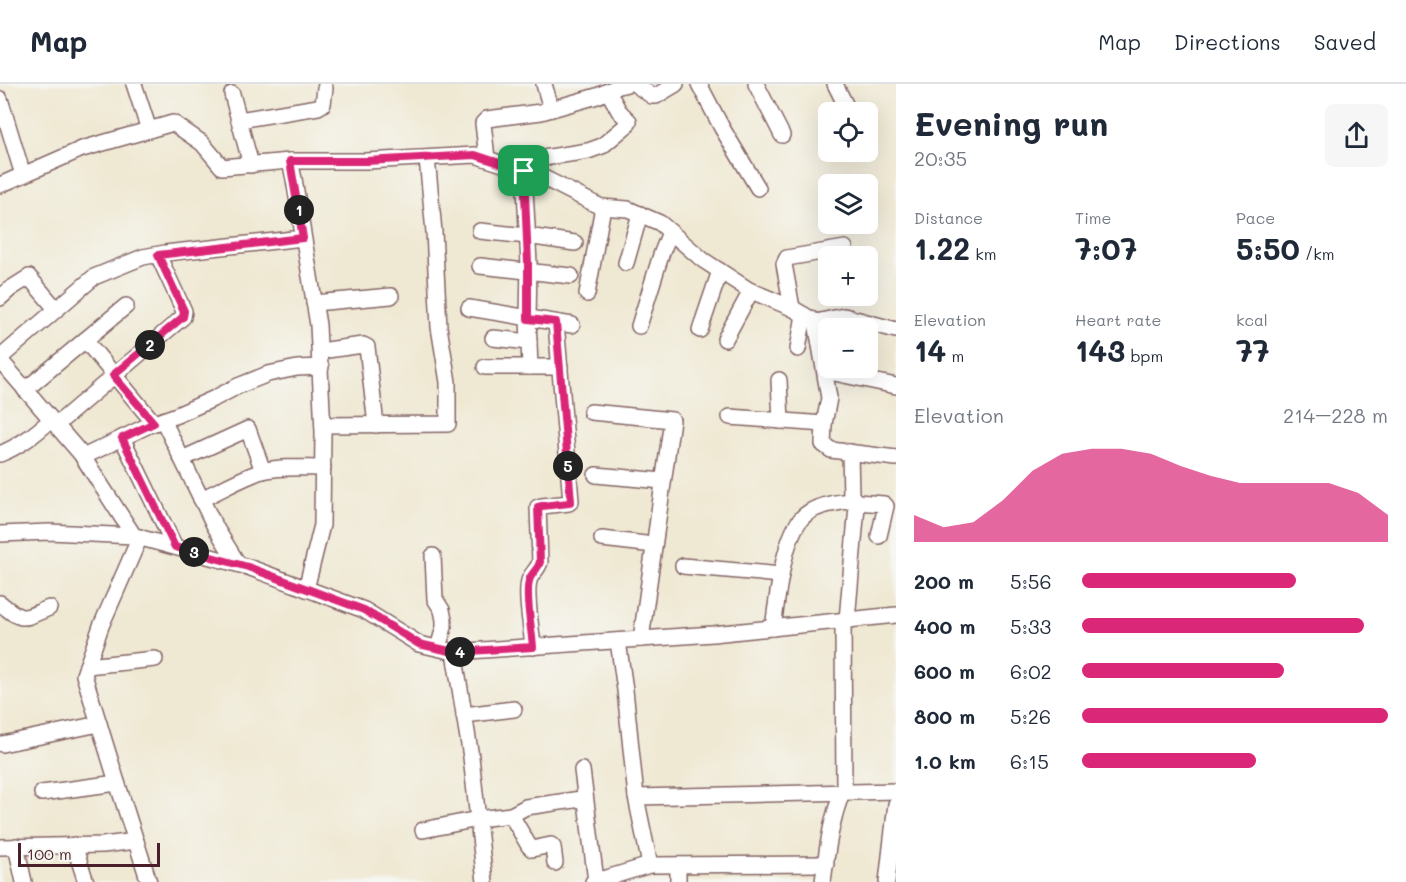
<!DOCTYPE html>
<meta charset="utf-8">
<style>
:root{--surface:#fff;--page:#f6f6f7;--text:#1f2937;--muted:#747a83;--line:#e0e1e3;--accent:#db2777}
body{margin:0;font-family:Mali,sans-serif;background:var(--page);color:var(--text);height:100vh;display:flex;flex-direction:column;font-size:22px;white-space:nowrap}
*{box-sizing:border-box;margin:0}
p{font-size:20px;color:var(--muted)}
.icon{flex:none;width:33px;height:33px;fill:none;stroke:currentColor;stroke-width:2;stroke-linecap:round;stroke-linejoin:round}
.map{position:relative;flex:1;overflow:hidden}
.side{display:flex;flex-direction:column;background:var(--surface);width:510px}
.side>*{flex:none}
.tools{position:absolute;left:818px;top:18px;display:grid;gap:12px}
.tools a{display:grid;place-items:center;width:60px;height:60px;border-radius:9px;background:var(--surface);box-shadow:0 6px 24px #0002;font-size:30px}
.scale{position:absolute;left:18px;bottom:15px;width:142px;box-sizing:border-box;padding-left:6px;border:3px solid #4a1f2b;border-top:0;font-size:16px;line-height:21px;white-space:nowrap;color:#4a1f2b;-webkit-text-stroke:4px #f6f6f2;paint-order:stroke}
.pin{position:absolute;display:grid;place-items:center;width:51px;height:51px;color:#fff;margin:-26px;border-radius:12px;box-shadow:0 3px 9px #0006}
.km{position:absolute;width:30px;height:30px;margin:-15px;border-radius:50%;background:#222;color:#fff;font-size:16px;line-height:30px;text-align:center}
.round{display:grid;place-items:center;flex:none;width:63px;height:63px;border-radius:9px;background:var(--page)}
.head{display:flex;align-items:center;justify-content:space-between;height:102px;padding:0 18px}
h1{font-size:33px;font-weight:800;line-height:45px}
.metrics{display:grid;grid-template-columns:repeat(3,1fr);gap:9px;height:102px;padding:6px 18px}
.metrics div{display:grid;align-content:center}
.metrics b{font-size:30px;font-weight:800}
.metrics small{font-size:16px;font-weight:400}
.metrics p{font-size:16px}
.chart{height:168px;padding:12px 18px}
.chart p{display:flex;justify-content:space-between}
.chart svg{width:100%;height:108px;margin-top:6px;fill:var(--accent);opacity:.7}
ul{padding:0 18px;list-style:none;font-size:20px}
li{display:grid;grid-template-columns:96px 72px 1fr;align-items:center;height:45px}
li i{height:15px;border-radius:8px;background:var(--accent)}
header{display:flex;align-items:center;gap:36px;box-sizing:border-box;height:84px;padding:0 30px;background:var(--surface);border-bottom:2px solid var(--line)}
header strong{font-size:28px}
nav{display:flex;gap:33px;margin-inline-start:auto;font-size:21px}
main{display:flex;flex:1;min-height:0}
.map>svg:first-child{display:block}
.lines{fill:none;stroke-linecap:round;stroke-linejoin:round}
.minor-casing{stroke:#846565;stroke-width:18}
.minor{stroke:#fff;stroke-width:15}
.route-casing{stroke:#fff;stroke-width:12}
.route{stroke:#db2777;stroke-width:8}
</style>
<header>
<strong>Map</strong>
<nav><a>Map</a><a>Directions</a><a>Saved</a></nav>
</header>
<main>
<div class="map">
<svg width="896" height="798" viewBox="0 0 896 798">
<rect width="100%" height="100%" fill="#f6f6f2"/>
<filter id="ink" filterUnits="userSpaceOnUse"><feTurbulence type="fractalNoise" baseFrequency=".0167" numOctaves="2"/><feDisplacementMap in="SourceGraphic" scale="12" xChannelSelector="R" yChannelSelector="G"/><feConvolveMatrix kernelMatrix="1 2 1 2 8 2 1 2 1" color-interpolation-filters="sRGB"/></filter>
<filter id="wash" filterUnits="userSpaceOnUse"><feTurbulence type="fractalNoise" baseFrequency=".008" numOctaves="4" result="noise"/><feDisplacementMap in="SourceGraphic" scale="24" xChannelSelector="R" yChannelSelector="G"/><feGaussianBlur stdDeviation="1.35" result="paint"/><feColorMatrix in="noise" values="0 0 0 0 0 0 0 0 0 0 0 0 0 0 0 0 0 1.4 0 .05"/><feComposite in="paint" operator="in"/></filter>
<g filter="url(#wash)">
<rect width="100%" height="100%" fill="#efe8d2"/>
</g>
<g filter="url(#ink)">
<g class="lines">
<g class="minor-casing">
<g id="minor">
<path d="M134 0 149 46"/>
<path d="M544 0 551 25"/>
<path d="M635 0 652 12H656L676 0"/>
<path d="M699 0 722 44 758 104"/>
<path d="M756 0 782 51"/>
<path d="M835 0 849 28"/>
<path d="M232 10 251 81"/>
<path d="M0 15 23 91"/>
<path d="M239 36 318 23 323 20 325 4"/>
<path d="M487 74 483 39 487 35 541 28 597 12 619 2 627 0"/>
<path d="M290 77 294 95 318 241 323 348 322 441 306 505"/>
<path d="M524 87 529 179 528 235 530 283"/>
<path d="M528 88 529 80 531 76 588 67 602 62 627 41 629 37 619 27 608 7"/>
<path d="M0 101 82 65 173 39 202 59 222 83 290 77H366L475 71 540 92 601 123 628 125 660 139 703 176 749 206 792 224 816 238 844 232 896 246"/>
<path d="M480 147 527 152 575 159"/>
<path d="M626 179 640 130"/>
<path d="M480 182 571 192"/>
<path d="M587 210 603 123"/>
<path d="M0 214 10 205 29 193 56 225"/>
<path d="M314 219 391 212"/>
<path d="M469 224 572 241"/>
<path d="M792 224 784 180 787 174 845 164"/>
<path d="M816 238 829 314 824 340 823 360 831 366 896 374"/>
<path d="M639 242 661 171 670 148"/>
<path d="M700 246 720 187"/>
<path d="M493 254 529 258"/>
<path d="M725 255 751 207"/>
<path d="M85 256 154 339"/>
<path d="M798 265 804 231"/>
<path d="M320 267 363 261 367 263 376 341"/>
<path d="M0 274 94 193 143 173 165 169 303 154"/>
<path d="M0 276 81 370 134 452 248 483 364 526 419 560 454 568 713 550 896 531"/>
<path d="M485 283H560"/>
<path d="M825 287 896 302"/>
<path d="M779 296 781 337"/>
<path d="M25 306 126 222"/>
<path d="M591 328 672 336 641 555"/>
<path d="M730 333 824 340"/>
<path d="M163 336 214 441 238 480"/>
<path d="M56 341 183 233 184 227 158 171"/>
<path d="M323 341 448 340V298L439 243 434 148 427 74"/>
<path d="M122 354 175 463"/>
<path d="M0 370C20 362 35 350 51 336"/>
<path d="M83 373 149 341 177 331 215 314 238 302 268 290 297 284 321 283"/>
<path d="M182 375 248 345 263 387"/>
<path d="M596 391 663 397"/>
<path d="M201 415C221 406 241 394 262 387 281 382 303 384 323 384"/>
<path d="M857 418 884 420 886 422 879 452"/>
<path d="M0 450 49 448 134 452"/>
<path d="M140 453 101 542 84 591 116 695 149 798"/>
<path d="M602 455 654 461"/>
<path d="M433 472 435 515 442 526 444 536V543L438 564"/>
<path d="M683 482 781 491"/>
<path d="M0 519C24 539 22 535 49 524"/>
<path d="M847 536 857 422V418L851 412"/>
<path d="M773 544C777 516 783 456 801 435 812 422 833 419 849 417L851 412 850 368"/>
<path d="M618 557 625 606 636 713 650 781"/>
<path d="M533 563C532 547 524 507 530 494 533 488 538 485 540 478L538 423 542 422 569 419 571 417 556 239"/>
<path d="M454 568 471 673 485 798"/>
<path d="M87 582 155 575"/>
<path d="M464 631 514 625"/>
<path d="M2 660 99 640"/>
<path d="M582 686 596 797"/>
<path d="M42 709 117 699"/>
<path d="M636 713 896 707"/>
<path d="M511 731 529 762 532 765 551 761 553 763 555 779"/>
<path d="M423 746 478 735 511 731 526 723 581 715"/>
<path d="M74 761 86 798"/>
<path d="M16 762 24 798"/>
<path d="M0 763 103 761 136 757"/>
<path d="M593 798 650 781 826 780"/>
<path d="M678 798V781"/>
<path d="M823 798C826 773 830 741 839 717 840 712 843 708 844 703L843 536"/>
<path d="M887 798 896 720"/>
</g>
</g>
<use href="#minor" class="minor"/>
</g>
</g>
<g class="lines" filter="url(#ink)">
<g class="route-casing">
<path id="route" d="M475 71 524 87 528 179V235L556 238 571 417 569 419 542 422 538 423 540 478C538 485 533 488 530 494 524 507 532 547 533 563L454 568 419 560 364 526 248 483 175 463 122 354 154 339 113 291 183 233 184 227 158 171 303 154 290 77H366Z"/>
</g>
<use href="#route" class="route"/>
</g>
</svg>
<div class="tools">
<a><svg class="icon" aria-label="locate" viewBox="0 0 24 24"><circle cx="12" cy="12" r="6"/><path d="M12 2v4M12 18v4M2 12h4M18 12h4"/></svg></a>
<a><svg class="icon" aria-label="layers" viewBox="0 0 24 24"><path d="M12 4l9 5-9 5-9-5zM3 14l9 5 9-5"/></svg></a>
<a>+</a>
<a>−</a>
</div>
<div class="scale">100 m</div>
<div class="pin" style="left:524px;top:87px;background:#1e9e55"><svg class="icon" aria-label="arrive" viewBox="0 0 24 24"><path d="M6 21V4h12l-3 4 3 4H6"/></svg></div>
<b class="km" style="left:299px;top:126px">1</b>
<b class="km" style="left:150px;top:261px">2</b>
<b class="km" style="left:194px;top:468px">3</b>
<b class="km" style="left:460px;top:568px">4</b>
<b class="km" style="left:568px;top:382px">5</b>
</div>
<section class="side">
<div class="head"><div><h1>Evening run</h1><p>20:35</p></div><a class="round"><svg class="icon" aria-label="share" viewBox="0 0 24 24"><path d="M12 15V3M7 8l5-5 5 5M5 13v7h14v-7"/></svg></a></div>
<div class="metrics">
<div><p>Distance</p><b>1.22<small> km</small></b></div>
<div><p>Time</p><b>7:07</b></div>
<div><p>Pace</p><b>5:50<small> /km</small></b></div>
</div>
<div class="metrics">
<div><p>Elevation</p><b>14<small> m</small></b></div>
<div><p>Heart rate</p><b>143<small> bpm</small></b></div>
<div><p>kcal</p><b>77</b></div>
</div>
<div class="chart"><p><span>Elevation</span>214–228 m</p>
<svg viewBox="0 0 160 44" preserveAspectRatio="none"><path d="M0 44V33L10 38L20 36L30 27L40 15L50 8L60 6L70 6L80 8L90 13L100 17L110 20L120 20L130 20L140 20L150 24L160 33V44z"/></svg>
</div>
<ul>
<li><b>200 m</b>5:56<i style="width:70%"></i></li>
<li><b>400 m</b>5:33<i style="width:92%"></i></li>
<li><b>600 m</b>6:02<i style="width:66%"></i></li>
<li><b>800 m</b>5:26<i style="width:100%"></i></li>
<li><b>1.0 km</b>6:15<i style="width:57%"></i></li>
</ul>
</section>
</main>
